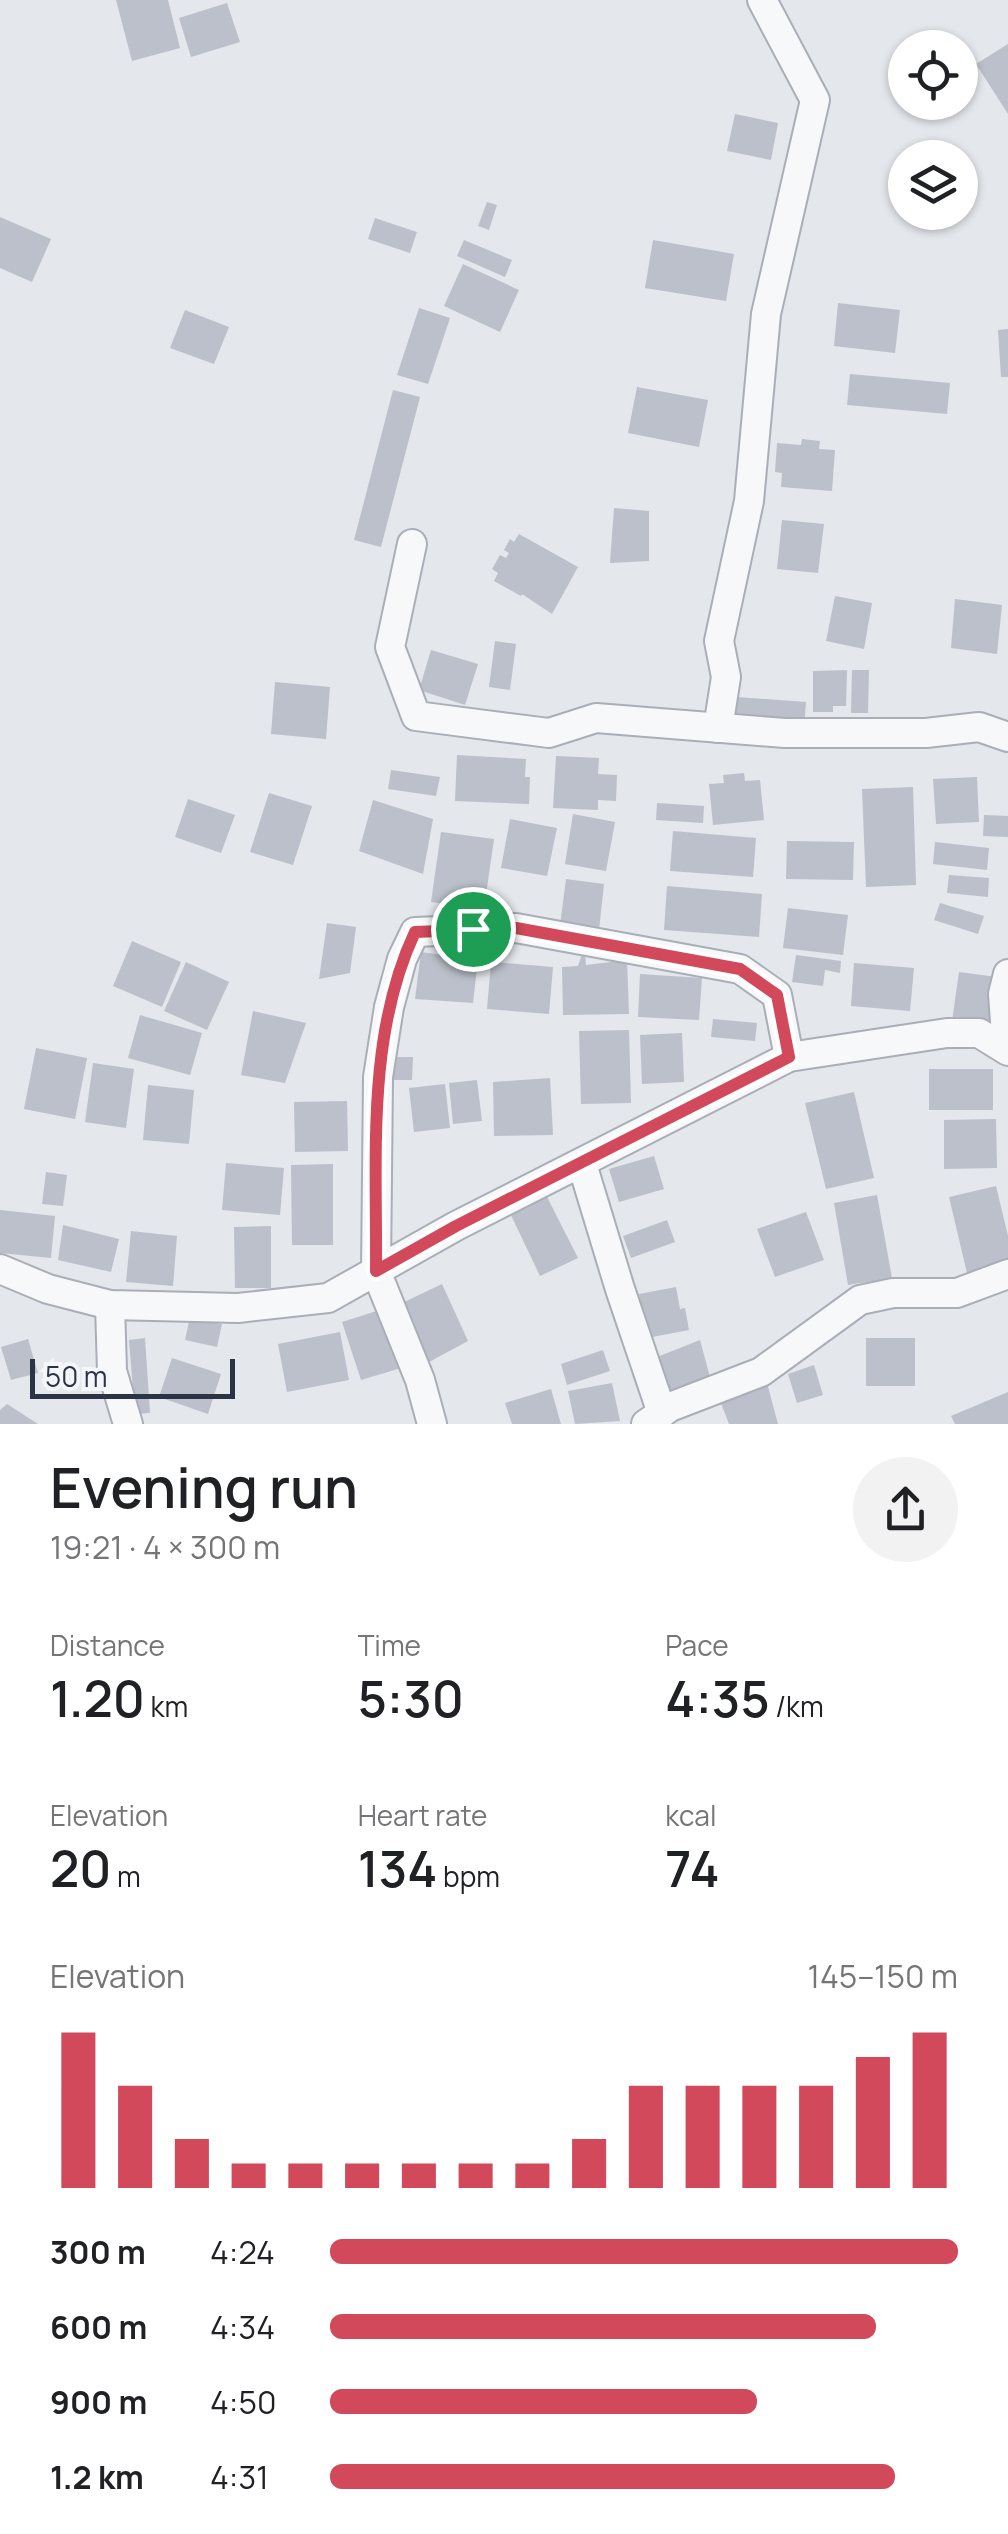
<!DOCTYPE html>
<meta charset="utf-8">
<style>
:root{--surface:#fff;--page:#f2f2f2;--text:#202124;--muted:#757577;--accent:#d1495b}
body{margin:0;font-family:Manrope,sans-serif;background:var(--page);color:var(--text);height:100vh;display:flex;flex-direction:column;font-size:38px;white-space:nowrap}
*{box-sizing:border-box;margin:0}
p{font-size:32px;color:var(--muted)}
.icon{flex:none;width:55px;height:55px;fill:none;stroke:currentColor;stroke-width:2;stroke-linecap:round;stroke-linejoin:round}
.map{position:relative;height:1424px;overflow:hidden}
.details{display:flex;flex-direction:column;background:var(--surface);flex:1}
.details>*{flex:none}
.fabs{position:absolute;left:888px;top:30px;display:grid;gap:20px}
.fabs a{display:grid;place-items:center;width:90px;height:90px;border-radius:50%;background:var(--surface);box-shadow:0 2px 8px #0004;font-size:50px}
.scale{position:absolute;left:30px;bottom:25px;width:205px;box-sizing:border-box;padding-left:10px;border:5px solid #2b3445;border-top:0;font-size:28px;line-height:35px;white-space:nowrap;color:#2b3445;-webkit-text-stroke:8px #f4f6f9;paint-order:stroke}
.pin{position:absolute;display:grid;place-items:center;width:85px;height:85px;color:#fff;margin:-42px;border:5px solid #fff;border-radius:50%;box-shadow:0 2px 10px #0007}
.round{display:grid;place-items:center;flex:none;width:105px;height:105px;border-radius:52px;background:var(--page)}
.summary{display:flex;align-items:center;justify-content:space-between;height:170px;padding:0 50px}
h1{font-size:55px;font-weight:600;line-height:75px}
.figures{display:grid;grid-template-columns:repeat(3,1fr);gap:15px;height:170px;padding:10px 50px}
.figures div{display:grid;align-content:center}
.figures b{font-size:50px;font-weight:600}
.figures small{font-size:28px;font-weight:400}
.figures p{font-size:28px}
.chart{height:280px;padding:20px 50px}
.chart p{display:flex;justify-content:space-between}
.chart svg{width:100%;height:180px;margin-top:10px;stroke:var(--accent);stroke-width:6}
ul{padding:0 50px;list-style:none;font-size:32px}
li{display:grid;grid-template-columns:160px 120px 1fr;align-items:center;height:75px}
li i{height:25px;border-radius:12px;background:var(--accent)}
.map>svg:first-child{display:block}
.building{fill:#bbc0ca}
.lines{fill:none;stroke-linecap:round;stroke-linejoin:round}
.street-casing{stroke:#a9aeb7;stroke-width:32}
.street{stroke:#f7f8fa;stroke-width:28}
.route-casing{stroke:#fff;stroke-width:20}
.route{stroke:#d1495b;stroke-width:12}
</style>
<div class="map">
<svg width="1008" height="1424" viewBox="0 0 1008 1424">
<rect width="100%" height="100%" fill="#e4e7ec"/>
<g class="building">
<path d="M116 0H168L180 48 132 61Z"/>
<path d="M227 3 240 42 191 57 179 18Z"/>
<path d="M1008 44V114L976 64Z"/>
<path d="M735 114 778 123 771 160 727 151Z"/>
<path d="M487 202 497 205 489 230 478 226Z"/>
<path d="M0 217 51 239 32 282 0 268Z"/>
<path d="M375 218 417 232 410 253 368 239Z"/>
<path d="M464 240 512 260 505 277 457 256Z"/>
<path d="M653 240 734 254 726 301 645 288Z"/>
<path d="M463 264 519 290 500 332 444 306Z"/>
<path d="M838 303 900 310 895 353 834 346Z"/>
<path d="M419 308 450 318 428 384 397 375Z"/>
<path d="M185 310 229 327 214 364 170 348Z"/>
<path d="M1008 329V377H1001L998 330Z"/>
<path d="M850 374 950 383 947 414 847 405Z"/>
<path d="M637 387 708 400 699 447 628 433Z"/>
<path d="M393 390 420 397 381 547 354 540Z"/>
<path d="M802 439 820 441 819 449 835 450 832 491 781 487 782 473 775 472 777 443 801 445Z"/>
<path d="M614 508 649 511V561L610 563Z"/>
<path d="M782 520 824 524 818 573 777 569Z"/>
<path d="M519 534 578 567 552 614 522 594 521 596 494 581 498 573 492 569 500 555 506 558 509 553 504 550 510 539 514 542Z"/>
<path d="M835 596 872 603 864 649 826 641Z"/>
<path d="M955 599 1002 605 997 654 951 648Z"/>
<path d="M495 641 516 644 510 690 489 687Z"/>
<path d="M431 650 478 664 465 705 419 690Z"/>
<path d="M847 670 846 706H833V712H813V671Z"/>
<path d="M852 670H869L868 713H851Z"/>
<path d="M275 682 330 687 326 739 271 734Z"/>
<path d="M736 697 806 702 804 728 734 723Z"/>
<path d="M457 755 526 759 525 777H530L529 804 455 801Z"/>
<path d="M556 756 599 758 598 774 617 775 616 801 598 800V810L553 808Z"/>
<path d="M391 770 440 777 436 796 388 789Z"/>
<path d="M744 773 745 781 760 780 764 820 713 825 709 784 724 783 723 775Z"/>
<path d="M977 777 979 822 936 824 933 779Z"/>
<path d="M913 787 916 885 866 887 862 789Z"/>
<path d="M269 793 312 806 293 865 250 852Z"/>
<path d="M188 799 235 815 221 853 175 837Z"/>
<path d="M373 800 433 819 423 874 359 851Z"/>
<path d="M657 803 704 806 703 823 656 820Z"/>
<path d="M573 814 615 822 606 871 565 864Z"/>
<path d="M984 815 1008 816V837L983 836Z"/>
<path d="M510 819 557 828 547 876 501 868Z"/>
<path d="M673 831 756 838 753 877 670 871Z"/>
<path d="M441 832 494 839 484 909 431 902Z"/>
<path d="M787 841 854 842 853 880 786 879Z"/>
<path d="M935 842 989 848 987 870 933 864Z"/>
<path d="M949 875 989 878 988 897 947 893Z"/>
<path d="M566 879 604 884 599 930 560 925Z"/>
<path d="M667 886 762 894 759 937 664 930Z"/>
<path d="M940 903 984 916 978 934 934 920Z"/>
<path d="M788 908 848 915 843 955 783 948Z"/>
<path d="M327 923 356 927 350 973 319 979Z"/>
<path d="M132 941 181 962 162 1007 113 986Z"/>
<path d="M421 952 478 960 473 1003 415 999Z"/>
<path d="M582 954H585L586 965 627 960 629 1014 563 1015 562 967 578 966Z"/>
<path d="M796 955 841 961 840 973 825 970 823 986 792 982Z"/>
<path d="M186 962 229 982 207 1030 164 1011Z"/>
<path d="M491 962 553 967 549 1014 487 1009Z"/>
<path d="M854 963 914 968 910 1011 851 1006Z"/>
<path d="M959 972 997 977 990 1026 952 1021Z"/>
<path d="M640 974 702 978 699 1020 638 1017Z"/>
<path d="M253 1011 306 1023 285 1083 241 1075Z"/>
<path d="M140 1015 202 1033 190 1075 128 1058Z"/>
<path d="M713 1019 757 1023 755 1041 711 1037Z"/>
<path d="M629 1030 631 1103 581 1104 579 1031Z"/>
<path d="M682 1033 684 1082 642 1084 640 1035Z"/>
<path d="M36 1048 87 1058 75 1119 24 1109Z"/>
<path d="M392 1057H413L412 1080H392Z"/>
<path d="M93 1063 134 1069 126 1128 85 1122Z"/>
<rect x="929" y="1069" width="64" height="41"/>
<path d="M550 1078 553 1135 494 1136 493 1082Z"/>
<path d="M477 1080 482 1121 453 1124 449 1083Z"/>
<path d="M445 1084 450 1128 414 1132 409 1088Z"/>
<path d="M148 1085 194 1090 189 1144 143 1140Z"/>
<path d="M854 1092 874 1178 826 1189 805 1103Z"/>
<path d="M347 1101 348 1151 295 1152 294 1102Z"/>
<path d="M996 1119 997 1168 944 1169V1120Z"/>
<path d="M654 1156 664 1189 619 1202 609 1169Z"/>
<path d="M226 1163 284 1168 280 1215 222 1210Z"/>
<path d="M333 1164V1245H292L291 1165Z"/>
<path d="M46 1172 67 1175 63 1206 42 1204Z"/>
<path d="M996 1186 1008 1236V1263L967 1273 949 1197Z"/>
<path d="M545 1193 578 1258 540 1276 509 1211Z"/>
<path d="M877 1195 892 1278 848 1285 834 1203Z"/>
<path d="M0 1210 55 1216 51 1258 0 1253Z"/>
<path d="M806 1212 824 1260 775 1277 757 1229Z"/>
<path d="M667 1220 675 1242 631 1258 623 1236Z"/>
<path d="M63 1225 119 1239 111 1272 58 1260Z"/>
<path d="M271 1226V1288H235L234 1227Z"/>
<path d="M131 1231 177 1236 173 1286 126 1282Z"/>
<path d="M442 1284 468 1341 429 1362 400 1304Z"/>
<path d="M676 1287 680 1309 685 1308 689 1330 647 1338 639 1294Z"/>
<path d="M383 1309 401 1368 361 1380 342 1322Z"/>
<path d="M190 1317 222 1324 217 1347 185 1340Z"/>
<path d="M340 1332 349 1380 287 1392 278 1344Z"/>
<path d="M145 1338 150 1413 135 1414 129 1340Z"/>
<rect x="866" y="1338" width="49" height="48"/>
<path d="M28 1339 38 1373 11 1380 1 1347Z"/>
<path d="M700 1340 711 1381 672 1396 657 1357Z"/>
<path d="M603 1350 610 1371 567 1385 561 1364Z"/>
<path d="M172 1358 221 1374 208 1414 159 1397Z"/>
<path d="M814 1365 823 1395 797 1403 788 1374Z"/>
<path d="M612 1383 620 1421 575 1424 568 1391Z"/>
<path d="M767 1383 778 1424H729L719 1398Z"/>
<path d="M551 1389 561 1424H512L505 1403Z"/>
<path d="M1008 1392V1424H955L951 1416Z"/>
<path d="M7 1404 38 1424H0V1410Z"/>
</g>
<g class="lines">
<g class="street-casing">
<g id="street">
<path d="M412 544 390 647 416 716 549 733 596 718 785 733H926L979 727 1008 737"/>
<path d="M718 728 726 677 719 641 749 501 766 314 815 100 762 0"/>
<path d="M1007 1049 1003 994 1008 974"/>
<path d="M582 1164 620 1289 662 1413"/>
<path d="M0 1269 48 1289 110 1305 238 1308 328 1298 456 1226 789 1057 947 1033H979L1008 1051"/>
<path d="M110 1305 112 1371 128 1424"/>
<path d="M432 1424 420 1380 376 1271 378 1077 389 1007 402 959 415 932 516 928 740 969 777 995 789 1057"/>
<path d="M646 1424 670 1407 761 1372 860 1300 893 1293H957L1008 1274"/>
</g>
</g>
<use href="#street" class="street"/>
</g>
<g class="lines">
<g class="route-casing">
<path id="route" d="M516 928 740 969 777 995 789 1057 456 1226 376 1271C377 1159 366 1036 415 932Z"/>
</g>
<use href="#route" class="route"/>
</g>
</svg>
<div class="fabs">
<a><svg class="icon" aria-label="locate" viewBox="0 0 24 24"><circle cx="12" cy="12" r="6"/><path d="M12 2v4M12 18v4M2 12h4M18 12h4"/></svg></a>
<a><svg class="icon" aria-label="layers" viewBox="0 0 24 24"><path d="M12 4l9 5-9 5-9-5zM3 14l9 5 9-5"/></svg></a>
</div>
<div class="scale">50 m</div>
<div class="pin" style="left:473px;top:929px;background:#1e9e55"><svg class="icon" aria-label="arrive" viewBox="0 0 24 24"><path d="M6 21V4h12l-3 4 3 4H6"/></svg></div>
</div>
<section class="details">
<div class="summary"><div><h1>Evening run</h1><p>19:21 · 4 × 300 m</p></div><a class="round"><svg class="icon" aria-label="share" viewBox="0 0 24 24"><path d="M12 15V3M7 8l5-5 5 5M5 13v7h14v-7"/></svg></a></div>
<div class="figures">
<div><p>Distance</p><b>1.20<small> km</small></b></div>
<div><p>Time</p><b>5:30</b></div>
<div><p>Pace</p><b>4:35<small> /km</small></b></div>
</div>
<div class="figures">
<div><p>Elevation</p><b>20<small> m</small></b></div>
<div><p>Heart rate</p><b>134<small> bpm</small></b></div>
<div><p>kcal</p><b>74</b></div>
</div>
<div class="chart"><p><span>Elevation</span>145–150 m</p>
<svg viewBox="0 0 160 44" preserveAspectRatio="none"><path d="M5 44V6M15 44V19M25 44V32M35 44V38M45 44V38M55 44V38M65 44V38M75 44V38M85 44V38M95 44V32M105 44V19M115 44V19M125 44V19M135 44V19M145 44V12M155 44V6"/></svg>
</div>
<ul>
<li><b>300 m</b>4:24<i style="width:100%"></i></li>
<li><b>600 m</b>4:34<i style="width:87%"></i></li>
<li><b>900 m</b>4:50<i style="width:68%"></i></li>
<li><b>1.2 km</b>4:31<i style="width:90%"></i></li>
</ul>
</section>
